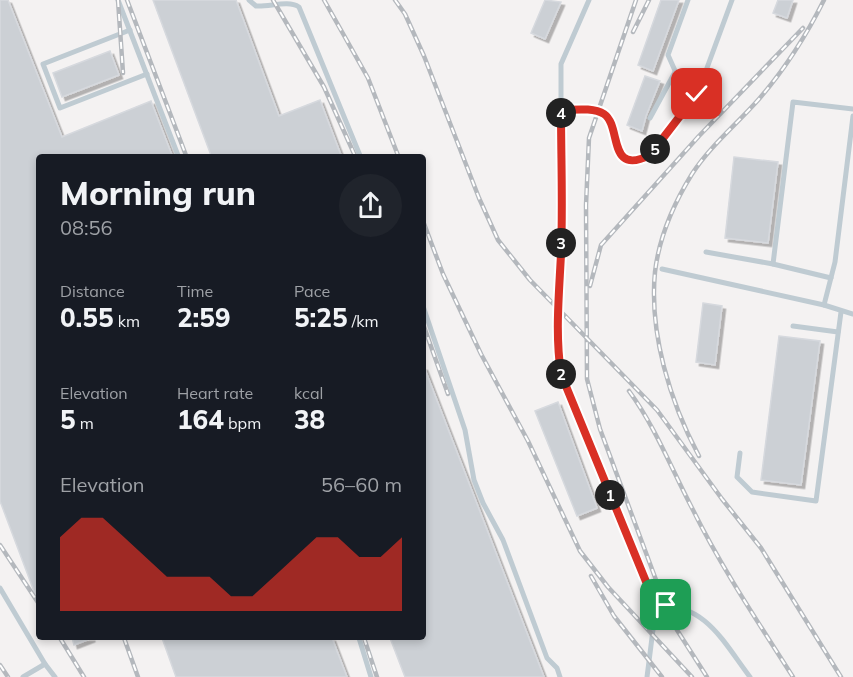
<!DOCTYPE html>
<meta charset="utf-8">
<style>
:root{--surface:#171b24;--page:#20242c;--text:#f1f3f6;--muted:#9ea1a6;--accent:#d93025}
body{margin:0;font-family:Mulish,sans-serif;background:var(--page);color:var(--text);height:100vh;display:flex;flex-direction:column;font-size:22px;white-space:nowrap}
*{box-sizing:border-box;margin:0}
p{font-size:20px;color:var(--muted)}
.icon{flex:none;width:33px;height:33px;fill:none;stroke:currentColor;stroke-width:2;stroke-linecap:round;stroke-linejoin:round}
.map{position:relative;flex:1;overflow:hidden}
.details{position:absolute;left:36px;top:154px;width:390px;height:486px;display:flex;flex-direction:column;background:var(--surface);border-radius:6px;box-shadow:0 3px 9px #0003}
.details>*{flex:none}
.pin{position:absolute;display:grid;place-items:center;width:51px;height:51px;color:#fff;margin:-26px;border-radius:12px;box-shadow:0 3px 9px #0006}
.km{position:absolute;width:30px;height:30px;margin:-15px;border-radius:50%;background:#222;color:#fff;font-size:16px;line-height:30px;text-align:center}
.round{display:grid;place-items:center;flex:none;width:63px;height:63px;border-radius:32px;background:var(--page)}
.headline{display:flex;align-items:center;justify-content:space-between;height:102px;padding:0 24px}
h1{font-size:33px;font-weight:800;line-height:45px}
.stats{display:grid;grid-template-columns:repeat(3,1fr);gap:9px;height:102px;padding:6px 24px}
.stats div{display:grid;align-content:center}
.stats b{font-size:26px;font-weight:800}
.stats small{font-size:16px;font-weight:400}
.stats p{font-size:16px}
.chart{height:168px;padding:12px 24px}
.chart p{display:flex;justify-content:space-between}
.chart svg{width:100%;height:108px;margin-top:6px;fill:var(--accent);opacity:.7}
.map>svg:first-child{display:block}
.building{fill:#ccd0d5;stroke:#d6d9de;stroke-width:1.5;filter:url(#shadow)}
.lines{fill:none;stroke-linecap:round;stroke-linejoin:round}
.service{stroke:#bfcbd2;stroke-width:5}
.rail-casing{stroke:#b4b8bd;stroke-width:4.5}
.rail{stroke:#fff;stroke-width:2;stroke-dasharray:7;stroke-linecap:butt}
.service-bridge{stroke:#bfcbd2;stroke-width:5}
.route-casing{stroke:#fff;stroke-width:12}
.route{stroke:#d93025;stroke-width:8}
</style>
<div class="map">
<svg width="853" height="677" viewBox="0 0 853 677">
<defs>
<filter id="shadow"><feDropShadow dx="3.5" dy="3.5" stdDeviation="0" flood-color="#0004"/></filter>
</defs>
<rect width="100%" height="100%" fill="#f4f2f2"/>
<g class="building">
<path d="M0 0H8L62 137 151 101 173 158H39L38 602 0 501Z"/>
<path d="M153 0H236L279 116 320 100 342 158H212Z"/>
<path d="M545 0 561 2 545 39 531 33Z"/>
<path d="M661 0H679L653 71 638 65Z"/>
<path d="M778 0H793L787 18 773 13Z"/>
<path d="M110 51 119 75 62 97 53 73Z"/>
<path d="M645 76 660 81 646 116 642 131 627 125Z"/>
<path d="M734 157 778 162 768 243 725 238Z"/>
<path d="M703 303 722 306 715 365 696 362Z"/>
<path d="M779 336 820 341 801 485 761 480Z"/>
<path d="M423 367H424L544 677H405L390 638H423Z"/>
<path d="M558 402 597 508 577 516 535 411Z"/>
<path d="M72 638H92L74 645Z"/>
<path d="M162 638H332L347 677H176Z"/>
</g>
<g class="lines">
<g class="service">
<path d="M118 0 179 158"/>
<path d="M249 0 256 6C270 7 288 0 299 7L361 158"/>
<path d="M688 0 668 55 690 104"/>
<path d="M130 30 43 64 60 108 147 74"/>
<path d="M561 110C573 110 593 107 604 114 622 126 607 177 650 155L697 95 732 0"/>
<path d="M650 118 675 72"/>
<path d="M706 252 773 264 831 278"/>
<path d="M773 264 793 102 853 109"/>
<path d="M662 269 824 305 853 314"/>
<path d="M557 294 561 254V64L589 0"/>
<path d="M824 305 835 262 853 116"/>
<path d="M423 306 465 430 474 480 483 503 503 540 547 658 557 668 560 677"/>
<path d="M793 326 838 332"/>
<path d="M558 351 561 374 656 606 647 677"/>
<path d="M740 453 737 477 752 492 816 501 841 312"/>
<path d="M0 588 45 664 55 677"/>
<path d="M656 606C705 602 724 643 750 677"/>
<path d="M359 638 371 677"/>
<path d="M23 677 45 664"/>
</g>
<g class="rail-casing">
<g id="rail">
<path d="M118 0 123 73"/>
<path d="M127 0 187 158"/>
<path d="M273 0 324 87 356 158"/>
<path d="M324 0 368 78 399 158"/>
<path d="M395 0 405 14 424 56 479 198 498 240 530 280 657 410 722 499 761 548 841 677"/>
<path d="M636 0 589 138 586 205 587 379 600 429 659 588 677 630 707 677"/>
<path d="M633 32 649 0"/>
<path d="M423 221 443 274 481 354 528 441 580 551 608 587 692 677"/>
<path d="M590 286 601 245 699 136 803 28"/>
<path d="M423 324 448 394"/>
<path d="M629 391C656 428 671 468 692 508 721 567 758 622 793 677"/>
<path d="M699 456C670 402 649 333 655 272 659 238 674 203 692 174 710 146 737 124 759 99 785 69 806 36 824 0"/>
<path d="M0 545 39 604"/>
<path d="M591 576 614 616 662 677"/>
<path d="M60 638 84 677"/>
<path d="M124 638 138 677"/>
<path d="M364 638 377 677"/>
<path d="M0 665 8 677"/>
</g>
</g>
<use href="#rail" class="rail"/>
<path class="service-bridge" d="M557 294 558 351"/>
</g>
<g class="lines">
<g class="route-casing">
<path id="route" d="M666 605 656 606 561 374C555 334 559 295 561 254 563 206 561 158 561 110 573 110 593 107 604 114 622 126 607 177 650 155L697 94"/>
</g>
<use href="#route" class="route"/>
</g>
</svg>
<div class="pin" style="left:666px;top:605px;background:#1e9e55"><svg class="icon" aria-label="arrive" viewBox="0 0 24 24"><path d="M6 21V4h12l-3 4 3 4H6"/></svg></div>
<div class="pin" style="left:697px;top:94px;background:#d93025"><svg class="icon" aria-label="check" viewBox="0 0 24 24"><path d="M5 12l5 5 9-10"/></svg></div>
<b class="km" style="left:610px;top:495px">1</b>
<b class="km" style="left:561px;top:374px">2</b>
<b class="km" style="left:561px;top:243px">3</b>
<b class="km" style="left:561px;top:113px">4</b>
<b class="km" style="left:655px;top:149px">5</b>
<section class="details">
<div class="headline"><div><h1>Morning run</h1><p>08:56</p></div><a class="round"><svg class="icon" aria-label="share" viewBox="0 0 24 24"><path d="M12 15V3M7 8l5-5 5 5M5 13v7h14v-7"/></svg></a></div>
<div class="stats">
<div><p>Distance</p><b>0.55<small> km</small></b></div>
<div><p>Time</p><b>2:59</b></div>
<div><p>Pace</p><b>5:25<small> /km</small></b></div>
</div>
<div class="stats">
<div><p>Elevation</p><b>5<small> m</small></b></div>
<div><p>Heart rate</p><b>164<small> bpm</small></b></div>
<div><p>kcal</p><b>38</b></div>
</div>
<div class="chart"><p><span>Elevation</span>56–60 m</p>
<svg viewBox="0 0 160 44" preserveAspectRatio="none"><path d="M0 44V14L10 6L20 6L30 14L40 22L50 30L60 30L70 30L80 38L90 38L100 30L110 22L120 14L130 14L140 22L150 22L160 14V44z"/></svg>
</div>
</section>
</div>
